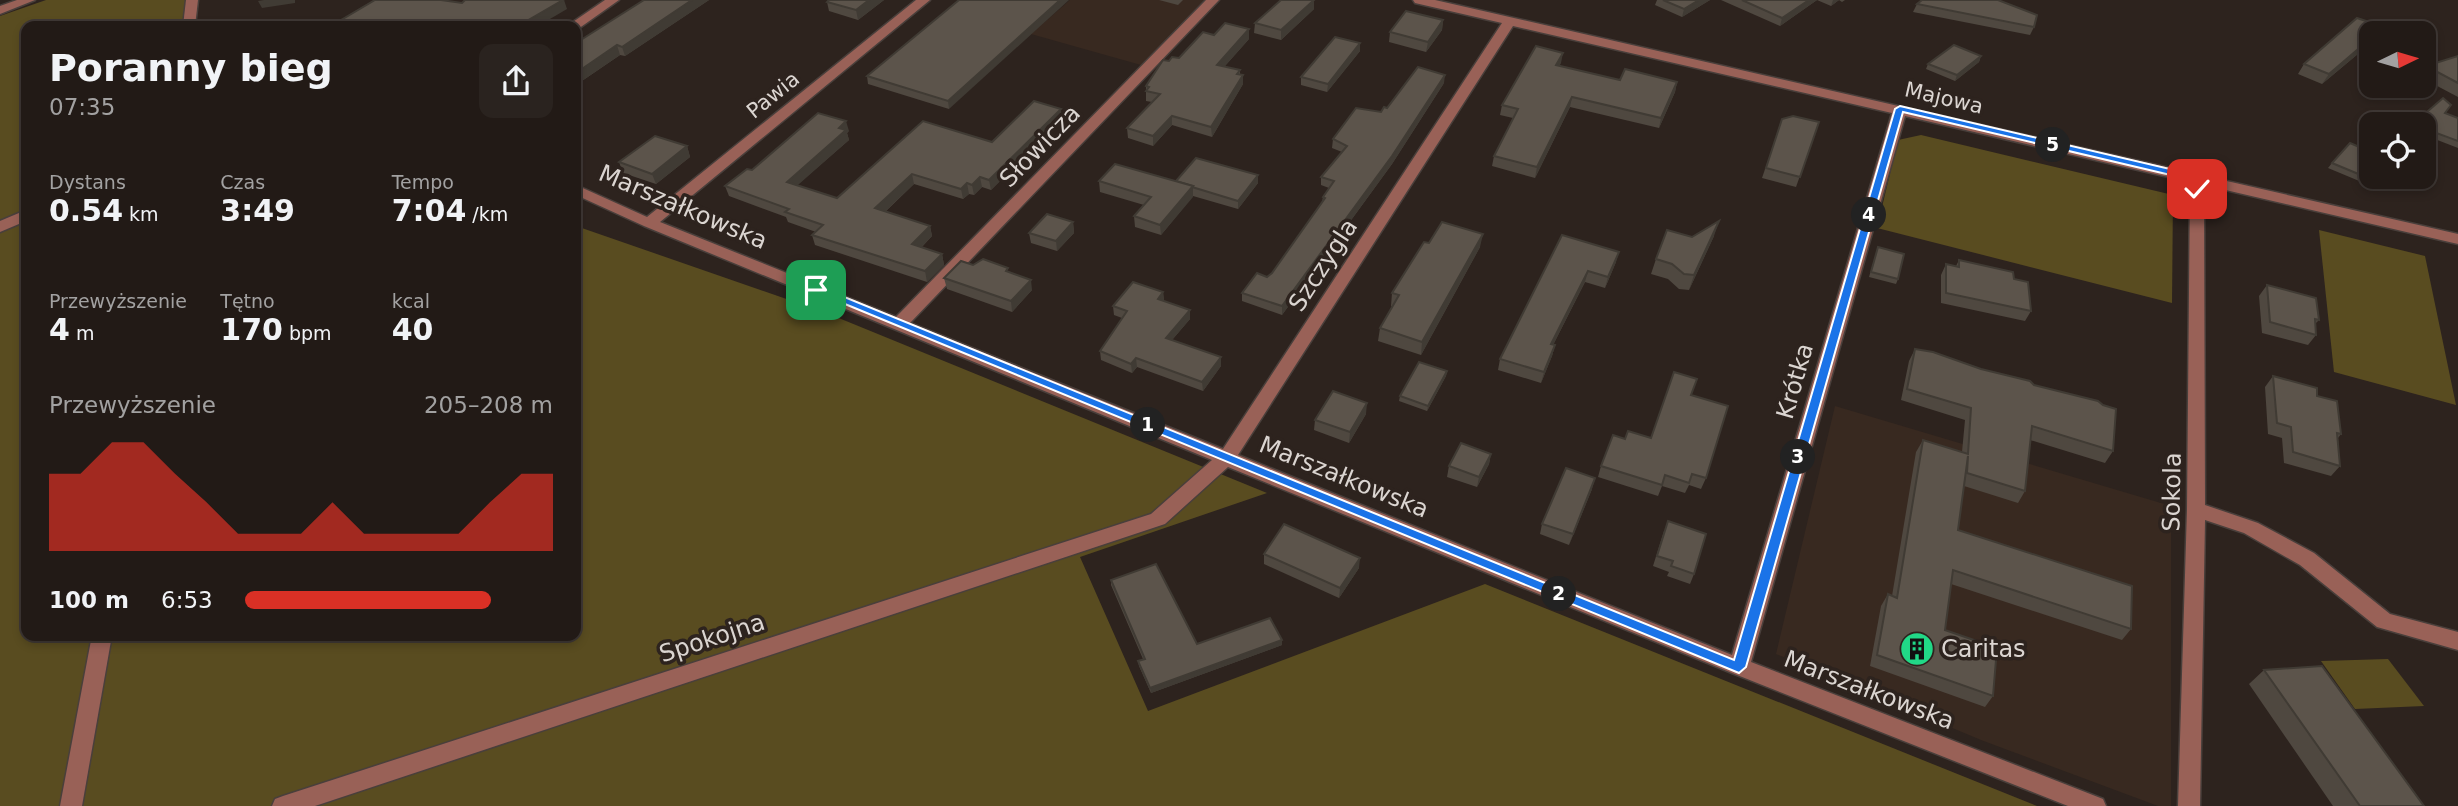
<!DOCTYPE html>
<html lang="pl">
<meta charset="utf-8">
<style>
:root{--surface:#221a16;--page:#2a231f;--text:#f1f3f6;--muted:#a2a1a1;--line:#3f3835;--accent:#d93025}
body{margin:0;font-family:"DejaVu Sans",sans-serif;background:var(--page);color:var(--text);height:100vh;display:flex;flex-direction:column;font-size:26px;white-space:nowrap}
*{box-sizing:border-box;margin:0}
p{font-size:23px;color:var(--muted)}
.icon{flex:none;width:38px;height:38px;fill:none;stroke:currentColor;stroke-width:2;stroke-linecap:round;stroke-linejoin:round}
.map{position:relative;flex:1;overflow:hidden}
.drawer{position:absolute;left:21px;top:21px;width:560px;height:620px;display:flex;flex-direction:column;background:var(--surface);border-radius:14px;box-shadow:0 4px 10px #0003,0 0 0 2px var(--line)}
.drawer>*{flex:none}
.needle{width:46px;rotate:85deg}
.tools{position:absolute;left:2359px;top:21px;display:grid;gap:14px}
.tools a{display:grid;place-items:center;width:77px;height:77px;border-radius:14px;background:var(--surface);box-shadow:0 4px 10px #0003,0 0 0 2px var(--line);font-size:35px}
.pin{position:absolute;display:grid;place-items:center;width:60px;height:60px;color:#fff;margin:-30px;border-radius:14px;box-shadow:0 4px 10px #0006}
.km{position:absolute;width:35px;height:35px;margin:-18px;border-radius:50%;background:#222;color:#fff;font-size:19px;line-height:35px;text-align:center}
.round{display:grid;place-items:center;flex:none;width:74px;height:74px;border-radius:14px;background:var(--page)}
.overview{display:flex;align-items:center;justify-content:space-between;height:119px;padding:0 28px}
h1{font-size:38px;font-weight:600;line-height:52px}
.figures{display:grid;grid-template-columns:repeat(3,1fr);gap:10px;height:119px;padding:7px 28px}
.figures div{display:grid;align-content:center}
.figures b{font-size:30px;font-weight:600}
.figures small{font-size:19px;font-weight:400}
.figures p{font-size:19px}
.chart{height:196px;padding:14px 28px}
.chart p{display:flex;justify-content:space-between}
.chart svg{width:100%;height:126px;margin-top:7px;fill:var(--accent);opacity:.7}
ul{padding:0 28px;list-style:none;font-size:23px}
li{display:grid;grid-template-columns:112px 84px 1fr;align-items:center;height:52px}
li i{height:18px;border-radius:9px;background:var(--accent)}
.map>svg:first-child{display:block}
.built{fill:#382920}
.green{fill:#594c20}
.lines{fill:none;stroke-linecap:round;stroke-linejoin:round}
.minor-casing{stroke:#493f3b;stroke-width:3}
.minor{fill:#996157;fill-rule:evenodd}
.wall{fill:#4f4840}
.shaded-wall{fill:#403b34}
.building{fill:#5c544b;stroke:#403b34;stroke-width:2}
.route{fill:#1a73e8;stroke:#fff;stroke-width:2}
.labels{text-anchor:middle;dominant-baseline:central;stroke-width:7;stroke-linejoin:round;paint-order:stroke}
.far-street-label{font-size:21px;fill:#dbd5d1;stroke:#2d231e}
.street-label{font-size:24px;fill:#dbd5d1;stroke:#2d231e}
.poi-label{font-size:24px;fill:#dbd5d1;stroke:#2d231e;text-anchor:start}
</style>
<div class="map">
<svg width="2458" height="806" viewBox="0 0 2458 806">
<rect width="100%" height="100%" fill="#2d231e"/>
<g class="built">
<path d="M1070 0H1204L1141 65 1031 34Z"/>
<path d="M1835 406 2171 506V806H2158L1981 740 1776 654Z"/>
</g>
<g class="green">
<path d="M46 0H187L183 26H26V635H576V226L824 312 1267 493 1080 557 1148 711 1485 584 2037 806H0V16Z"/>
<path d="M1921 135 2173 195 2172 303 1877 228 1898 140Z"/>
<path d="M2319 230 2425 256 2456 405 2334 372Z"/>
<path d="M2388 659 2424 706 2355 709 2321 661Z"/>
</g>
<g class="lines">
<g class="minor-casing">
<g id="minor">
<path d="M17 0H35L0 14V6Z"/>
<path d="M186 0H198L195 26H183Z"/>
<path d="M605 0H619L578 29 567 26Z"/>
<path d="M916 0H930L660 222 896 317 1206 0H1219L910 323 1223 449 1502 23 1415 3 1413 0H1435L2458 234V244L2204 185 2205 505 2258 523 2314 553 2390 614 2458 632V650L2377 627 2300 565 2244 533 2205 520 2200 806H2178L2187 509 2190 182 1905 116 1751 662 2103 799 2106 806H2068L1732 673 1228 467 1165 524 315 806H272L275 799 283 796 1151 514 1212 460 644 226 576 195V185L647 217ZM1513 26 1892 113 1732 655 1238 455Z"/>
<path d="M26 210V221L0 232V221Z"/>
<path d="M92 635H112L82 806H60Z"/>
</g>
</g>
<use href="#minor" class="minor"/>
</g>
<g class="wall">
<path d="M644 0H709L625 56 620 55 576 85V43Z"/>
<path d="M884 0 858 20 829 11 827 2Z"/>
<path d="M959 0 949 109 868 84 867 76Z"/>
<path d="M1159 0H1183L1178 5Z"/>
<path d="M1314 0V9L1281 40 1254 33 1255 23Z"/>
<path d="M1657 0H1710L1682 17 1655 5Z"/>
<path d="M1721 0H1845L1842 2 1839 0 1831 6 1817 0 1780 26Z"/>
<path d="M1917 4 2034 27 2030 35 1913 12Z"/>
<path d="M2357 18 2384 27 2380 33H2371V43L2322 84 2298 74 2304 64Z"/>
<path d="M1443 20 1442 30 1426 52 1389 42 1390 32Z"/>
<path d="M1249 39 1224 67 1240 70V74L1243 75V84L1212 137 1172 125 1153 146 1128 138 1127 128 1152 102 1146 101V86L1169 61Z"/>
<path d="M1360 43V51L1327 92 1301 85V77Z"/>
<path d="M1981 56 1979 62 1955 81 1926 69 1928 64Z"/>
<path d="M2458 56V97L2424 79V70L2426 66Z"/>
<path d="M1561 63 1559 66 1620 80 1677 82 1675 92 1659 128 1570 107 1535 178 1492 166 1494 156 1513 118 1500 115 1502 105Z"/>
<path d="M1444 83 1392 164 1282 315 1242 301V293L1272 273 1322 202 1323 197 1329 188 1321 185V177L1342 152 1332 148 1333 139 1387 108Z"/>
<path d="M2445 113 2458 118V148L2427 136Z"/>
<path d="M1062 119 991 190 982 187 974 195 969 194 963 199 914 184 885 212 930 226 932 236 921 248 942 254 944 265 927 282 815 245 812 235 816 232 788 222 786 217 729 196 725 186 752 170 849 131 847 133 849 140 797 185 837 198 992 142Z"/>
<path d="M1782 119 1819 122 1796 187 1762 178Z"/>
<path d="M687 146 690 157 656 184 623 173 619 162Z"/>
<path d="M2332 163 2371 175 2364 183 2328 168Z"/>
<path d="M1099 181H1176L1258 183 1238 209 1193 196 1161 235 1135 227 1134 216 1144 205 1100 192Z"/>
<path d="M1073 222 1074 233 1057 251 1031 243 1029 233Z"/>
<path d="M1562 235 1616 262 1605 288 1585 282 1553 345H1555L1552 356 1541 383 1498 370 1500 359Z"/>
<path d="M1714 236 1689 290 1679 289 1668 279 1651 274 1656 259 1692 237Z"/>
<path d="M1429 243 1480 247 1421 355 1378 341 1380 328 1393 307 1391 306 1392 293Z"/>
<path d="M1878 247 1898 279 1896 284 1869 277Z"/>
<path d="M1959 260 2014 279 2031 311 2025 321 1941 303V275L1946 264 1956 266Z"/>
<path d="M973 265 1009 272 1032 290 1012 312 947 289 944 278Z"/>
<path d="M2267 285 2319 320 2315 324 2316 335 2308 345 2262 333 2259 296Z"/>
<path d="M1163 292 1164 301 1190 319 1172 340 1221 357V366L1203 391 1137 367 1132 373 1101 360 1100 351 1122 318 1114 315 1113 306Z"/>
<path d="M1915 349 2113 451 2105 463 2030 440 2025 491 2018 503 1964 486 1958 530 2131 629 2122 640 1951 584 1945 630 1993 696 1985 707 1870 666 1881 606 1888 594 1892 596 1916 452 1923 440 1962 452 1965 420 1901 400 1909 361Z"/>
<path d="M1447 371 1446 376 1427 411 1399 401 1400 396Z"/>
<path d="M2273 376 2317 396 2341 434 2338 438 2340 466 2331 476 2284 463 2282 438 2268 434 2265 387Z"/>
<path d="M1691 395 1706 478 1701 489 1689 485 1685 493 1662 486 1658 496 1598 477 1601 466 1625 439 1651 438Z"/>
<path d="M1366 414 1349 443 1314 430 1315 420Z"/>
<path d="M1491 454 1489 464 1477 487 1447 477 1449 466Z"/>
<path d="M1592 489 1569 545 1540 534 1542 524Z"/>
<path d="M1664 531 1694 574 1690 584 1667 576 1669 572 1653 566Z"/>
<path d="M1264 554 1359 568 1339 598 1264 564Z"/>
<path d="M1111 580 1197 644 1282 645 1151 693 1139 666 1138 661 1143 659 1111 585Z"/>
<path d="M2264 670 2424 806H2333L2249 684Z"/>
</g>
<g class="shaded-wall">
<path d="M264 0H295V3L262 8 258 1Z"/>
<path d="M564 0 567 9 538 26H518Z"/>
<path d="M692 0H709L625 56 622 47Z"/>
<path d="M869 0H884L858 20 856 10Z"/>
<path d="M1060 0H1069L949 109 948 101Z"/>
<path d="M1314 0V9L1281 40V30Z"/>
<path d="M1699 0H1710L1682 17 1684 9Z"/>
<path d="M1809 0H1817L1780 26 1782 18Z"/>
<path d="M1833 0H1839L1831 6Z"/>
<path d="M1443 20 1442 30 1426 52 1428 42Z"/>
<path d="M1249 29V39L1217 75V65Z"/>
<path d="M2371 38V43L2322 84 2329 74Z"/>
<path d="M1360 43V51L1327 92 1328 84Z"/>
<path d="M617 45 620 55 576 85V73Z"/>
<path d="M1563 53 1561 63 1554 75 1556 65Z"/>
<path d="M1981 56 1979 62 1955 81 1957 75Z"/>
<path d="M1243 75V84L1212 137 1211 127Z"/>
<path d="M1445 75 1444 83 1392 164 1282 315V306Z"/>
<path d="M1677 82 1675 92 1659 128 1661 118Z"/>
<path d="M1572 97 1570 107 1535 178 1537 167Z"/>
<path d="M1061 109 1062 119 991 190 989 180Z"/>
<path d="M1172 116V125L1153 146V136Z"/>
<path d="M846 121 849 131 847 133 849 140 790 192 787 182Z"/>
<path d="M687 146 690 157 656 184 652 174Z"/>
<path d="M912 174 914 184 877 219 875 208Z"/>
<path d="M1258 175V183L1238 209V201Z"/>
<path d="M980 177 982 187 974 195 972 185Z"/>
<path d="M967 183 969 194 963 199 961 189Z"/>
<path d="M1193 186V197L1161 235 1160 225Z"/>
<path d="M1719 221 1714 236 1689 290 1694 275Z"/>
<path d="M1073 222 1074 233 1057 251 1056 241Z"/>
<path d="M930 226 932 236 914 255 912 244Z"/>
<path d="M1483 234 1480 247 1421 355 1422 342Z"/>
<path d="M1619 252 1616 262 1605 288 1608 277Z"/>
<path d="M942 254 944 265 927 282 925 271Z"/>
<path d="M1588 271 1585 282 1548 355 1551 344Z"/>
<path d="M1031 280 1032 290 1012 312 1011 301Z"/>
<path d="M1163 292 1164 301 1158 299Z"/>
<path d="M1190 310V319L1166 347V338Z"/>
<path d="M1555 345 1552 356 1541 383 1544 372Z"/>
<path d="M1221 357V366L1203 391 1202 382Z"/>
<path d="M1136 358 1137 367 1132 373 1131 364Z"/>
<path d="M1447 371 1446 376 1427 411 1428 406Z"/>
<path d="M1367 403 1366 414 1349 443 1350 432Z"/>
<path d="M1491 454 1489 464 1477 487 1479 477Z"/>
<path d="M1595 478 1592 489 1569 545 1573 534Z"/>
<path d="M1360 558 1359 568 1339 598 1340 588Z"/>
<path d="M1282 640V645L1151 693 1150 688Z"/>
</g>
<g class="building">
<path d="M375 0H441L462 3 465 0H563L518 26H331Z"/>
<path d="M644 0H692L622 47 617 45 576 73V43Z"/>
<path d="M829 0H869L856 10 827 2Z"/>
<path d="M959 0H1060L948 101 867 76Z"/>
<path d="M1281 0H1314L1281 30 1255 23Z"/>
<path d="M1663 0H1699L1684 9Z"/>
<path d="M1742 0H1809L1782 18Z"/>
<path d="M1922 0H1998L2037 15 2034 27 1917 4Z"/>
<path d="M1406 11 1443 20 1428 42 1390 32Z"/>
<path d="M2357 18 2384 27 2377 33H2371V38L2329 74 2304 64Z"/>
<path d="M1225 23 1249 29 1217 65 1240 70 1237 74 1243 75 1211 127 1172 116 1153 136 1127 128 1160 94 1146 91 1149 87 1146 86 1163 60 1169 61 1172 57 1179 58 1203 32 1214 35Z"/>
<path d="M1335 37 1360 43 1328 84 1301 77Z"/>
<path d="M1954 45 1981 56 1957 75 1928 64Z"/>
<path d="M1536 46 1563 53 1556 65 1620 80 1625 69 1677 82 1661 118 1572 97 1537 167 1494 156 1518 109 1502 105Z"/>
<path d="M2458 56V83L2426 66Z"/>
<path d="M1418 67 1445 75 1392 156 1282 306 1242 293 1257 273 1267 277 1272 273 1325 198 1323 197 1334 181 1321 177 1347 146 1333 139 1356 108 1381 112 1384 107 1387 108Z"/>
<path d="M2443 98 2451 105 2445 113 2458 118V141L2431 131 2424 141V124H2413Z"/>
<path d="M1034 101 1061 109 989 180 980 177 972 185 967 183 961 189 912 174 875 208 930 226 912 244 942 254 925 271 812 235 823 225 785 212 789 209 725 186 747 169 752 170 818 113 846 121 839 128 846 130 787 182 837 198 923 121 992 142Z"/>
<path d="M1793 116 1819 122 1800 177 1766 168 1782 119Z"/>
<path d="M655 136 687 146 652 174 619 162Z"/>
<path d="M2350 143 2371 152V174L2368 178 2332 163Z"/>
<path d="M1196 158 1258 175 1238 201 1192 187 1193 186 1176 181Z"/>
<path d="M1115 164 1193 186 1160 225 1134 216 1151 197 1099 181Z"/>
<path d="M1047 214 1073 222 1056 241 1029 233Z"/>
<path d="M1719 221 1694 275 1684 274 1672 264 1656 259 1667 230 1692 237Z"/>
<path d="M1442 222 1483 234 1422 342 1380 328 1399 295 1392 293 1424 242 1429 243Z"/>
<path d="M1562 235 1619 252 1608 277 1588 271 1551 344 1555 345 1544 372 1500 359Z"/>
<path d="M1878 247 1904 254 1898 279 1871 272Z"/>
<path d="M983 259 1008 268 1006 271 1031 280 1011 301 944 278 961 261 973 265Z"/>
<path d="M1959 260 2013 272 2014 279 2028 282 2031 311 1946 293V264L1959 267Z"/>
<path d="M1133 282 1163 292 1158 299 1190 310 1166 338 1221 357 1202 382 1136 358 1131 364 1100 351 1127 311 1113 306Z"/>
<path d="M2267 285 2316 298 2319 320 2315 319 2316 335 2270 322Z"/>
<path d="M1915 349 1933 352 1981 369 2030 381 2034 385 2098 401 2103 405 2116 409 2113 451 2032 426 2025 491 1967 473 1968 456 1958 530 2132 586 2131 629 1953 570 1945 630 1997 648 1993 696 1877 655 1888 594 1897 598 1923 440 1968 454 1971 408 1907 389Z"/>
<path d="M1419 362 1447 371 1428 406 1400 396Z"/>
<path d="M1674 372 1697 379 1691 395 1728 406 1706 478 1692 474 1689 483 1665 475 1662 485 1601 466 1613 435 1625 439 1628 431 1651 438Z"/>
<path d="M2273 376 2317 388V396L2337 401 2341 434 2337 433 2340 466 2293 452 2291 427 2277 423Z"/>
<path d="M1333 391 1367 403 1350 432 1315 420Z"/>
<path d="M1461 443 1491 454 1479 477 1449 466Z"/>
<path d="M1566 468 1595 478 1573 534 1542 524Z"/>
<path d="M1668 521 1706 534 1694 574 1671 566 1673 561 1657 556Z"/>
<path d="M1284 524 1360 558 1340 588 1264 554Z"/>
<path d="M1156 564 1197 644 1270 618 1282 640 1150 688 1138 661 1145 659 1111 580Z"/>
<path d="M2322 666 2424 806H2360L2264 670Z"/>
</g>
<path class="route" d="M1900 106 2200 176 2201 189 2193 191 2192 180 1903 112 1746 667 1739 673 811 290 820 287 1734 660 1895 109Z"/>
<defs>
<g id="building-disc" transform="scale(1.75)"><circle r="9.5" fill="#21d887" stroke="#2d231e"/><path d="M-4-6H4V6H1V3H-1V6H-4ZM-2.5-4.3h1.7v1.8h-1.7ZM.8-4.3h1.7v1.8H.8ZM-2.5-1h1.7V.8h-1.7ZM.8-1h1.7V.8H.8Z" fill="#111"/></g>
</defs>
<g fill-rule="evenodd">
<use href="#building-disc" x="1917" y="649"/>
</g>
<g class="labels">
<g class="far-street-label">
<text transform="translate(773 95) rotate(-39)">Pawia</text>
<text transform="translate(1944 98) rotate(13)">Majowa</text>
</g>
<g class="street-label">
<text transform="translate(1040 146) rotate(-46)">Słowicza</text>
<text transform="translate(683 207) rotate(23)">Marszałkowska</text>
<text transform="translate(1323 265) rotate(-57)">Szczygla</text>
<text transform="translate(1795 381) rotate(-74)">Krótka</text>
<text transform="translate(1344 477) rotate(22)">Marszałkowska</text>
<text transform="translate(2172 492) rotate(-89)">Sokola</text>
<text transform="translate(712 638) rotate(-18)">Spokojna</text>
<text transform="translate(1869 690) rotate(21)">Marszałkowska</text>
</g>
<g class="poi-label">
<text x="1941" y="649">Caritas</text>
</g>
</g>
</svg>
<div class="tools">
<a><svg class="needle" viewBox="-14 -14 28 28"><path d="M0-13l5 13h-10z" fill="#e53935"/><path d="M0 13l5-13h-10z" fill="#a2a1a1"/></svg></a>
<a><svg class="icon" aria-label="locate" viewBox="0 0 24 24"><circle cx="12" cy="12" r="6"/><path d="M12 2v4M12 18v4M2 12h4M18 12h4"/></svg></a>
</div>
<div class="pin" style="left:816px;top:290px;background:#1e9e55"><svg class="icon" aria-label="arrive" viewBox="0 0 24 24"><path d="M6 21V4h12l-3 4 3 4H6"/></svg></div>
<div class="pin" style="left:2197px;top:189px;background:#d93025"><svg class="icon" aria-label="check" viewBox="0 0 24 24"><path d="M5 12l5 5 9-10"/></svg></div>
<b class="km" style="left:1148px;top:425px">1</b>
<b class="km" style="left:1559px;top:594px">2</b>
<b class="km" style="left:1798px;top:457px">3</b>
<b class="km" style="left:1869px;top:215px">4</b>
<b class="km" style="left:2053px;top:145px">5</b>
<section class="drawer">
<div class="overview"><div><h1>Poranny bieg</h1><p>07:35</p></div><a class="round"><svg class="icon" aria-label="share" viewBox="0 0 24 24"><path d="M12 15V3M7 8l5-5 5 5M5 13v7h14v-7"/></svg></a></div>
<div class="figures">
<div><p>Dystans</p><b>0.54<small> km</small></b></div>
<div><p>Czas</p><b>3:49</b></div>
<div><p>Tempo</p><b>7:04<small> /km</small></b></div>
</div>
<div class="figures">
<div><p>Przewyższenie</p><b>4<small> m</small></b></div>
<div><p>Tętno</p><b>170<small> bpm</small></b></div>
<div><p>kcal</p><b>40</b></div>
</div>
<div class="chart"><p><span>Przewyższenie</span>205–208 m</p>
<svg viewBox="0 0 160 44" preserveAspectRatio="none"><path d="M0 44V17L10 17L20 6L30 6L40 17L50 27L60 38L70 38L80 38L90 27L100 38L110 38L120 38L130 38L140 27L150 17L160 17V44z"/></svg>
</div>
<ul>
<li><b>100 m</b>6:53<i style="width:80%"></i></li>
</ul>
</section>
</div>
